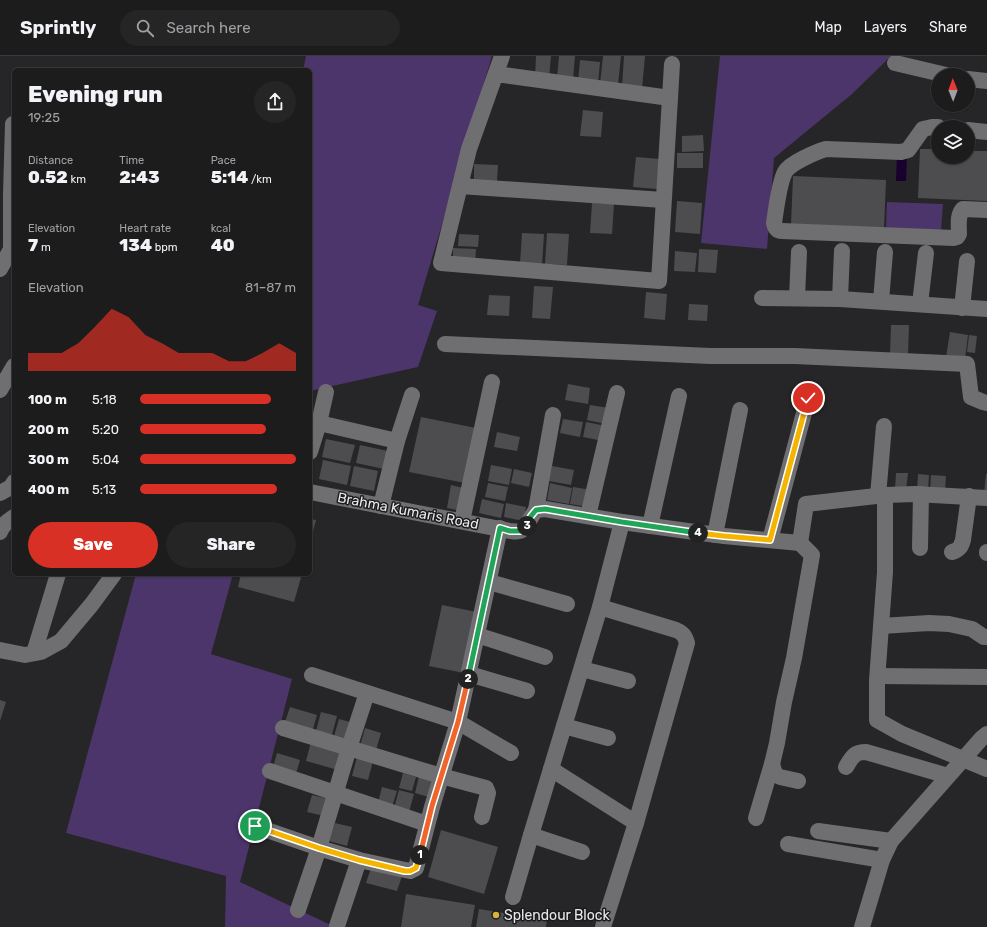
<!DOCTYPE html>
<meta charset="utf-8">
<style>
:root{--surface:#1c1c1d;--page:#252526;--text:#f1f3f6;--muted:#a0a1a4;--line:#3a3a3b;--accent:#d93025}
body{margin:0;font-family:Rubik,sans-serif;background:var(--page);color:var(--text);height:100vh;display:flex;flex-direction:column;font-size:15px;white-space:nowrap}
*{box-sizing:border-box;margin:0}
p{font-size:13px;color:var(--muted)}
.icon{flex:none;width:22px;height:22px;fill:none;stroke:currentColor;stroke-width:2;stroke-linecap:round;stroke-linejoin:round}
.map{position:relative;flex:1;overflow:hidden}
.sheet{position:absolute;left:12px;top:12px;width:300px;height:508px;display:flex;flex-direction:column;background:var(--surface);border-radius:6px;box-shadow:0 1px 3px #0004,0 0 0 1px var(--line)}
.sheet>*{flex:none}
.needle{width:26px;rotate:359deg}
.tools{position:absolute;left:931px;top:12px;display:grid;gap:8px}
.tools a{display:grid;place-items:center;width:44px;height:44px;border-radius:50%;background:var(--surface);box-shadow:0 1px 3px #0004,0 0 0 1px var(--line);font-size:20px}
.pin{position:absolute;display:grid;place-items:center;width:34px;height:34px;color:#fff;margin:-17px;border:2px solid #fff;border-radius:50%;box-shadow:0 1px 4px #0007}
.km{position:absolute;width:20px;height:20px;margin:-10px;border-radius:50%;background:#222;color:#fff;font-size:11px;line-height:20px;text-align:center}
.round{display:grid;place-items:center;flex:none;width:42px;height:42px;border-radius:21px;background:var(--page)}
.headline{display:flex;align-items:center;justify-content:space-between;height:68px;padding:0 16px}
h1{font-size:22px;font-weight:800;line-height:30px}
.figures{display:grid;grid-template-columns:repeat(3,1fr);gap:6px;height:68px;padding:4px 16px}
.figures div{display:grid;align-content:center}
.figures b{font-size:17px;font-weight:800}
.figures small{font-size:11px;font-weight:400}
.figures p{font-size:11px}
.chart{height:112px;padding:8px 16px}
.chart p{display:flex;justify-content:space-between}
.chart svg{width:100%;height:72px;margin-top:4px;fill:var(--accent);opacity:.7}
.button{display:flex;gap:8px;margin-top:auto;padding:8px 16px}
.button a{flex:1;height:46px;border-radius:24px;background:var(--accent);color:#fff;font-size:16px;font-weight:800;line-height:46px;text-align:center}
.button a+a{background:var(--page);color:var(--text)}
ul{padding:0 16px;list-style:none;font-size:13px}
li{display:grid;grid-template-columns:64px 48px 1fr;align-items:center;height:30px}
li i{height:10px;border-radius:5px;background:var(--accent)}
header{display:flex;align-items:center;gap:24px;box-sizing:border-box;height:56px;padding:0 20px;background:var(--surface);border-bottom:1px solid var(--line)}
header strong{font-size:19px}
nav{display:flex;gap:22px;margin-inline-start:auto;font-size:14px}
.search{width:280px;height:36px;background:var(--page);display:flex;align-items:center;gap:10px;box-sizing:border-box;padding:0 14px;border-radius:22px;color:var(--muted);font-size:15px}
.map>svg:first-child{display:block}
.green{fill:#4c356a}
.water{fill:#18002f}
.building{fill:#4d4c4f}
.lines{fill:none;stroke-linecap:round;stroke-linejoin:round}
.minor{stroke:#6f6e71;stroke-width:16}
.split-1-casing{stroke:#fff;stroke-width:8}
.split-2-casing{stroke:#fff;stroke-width:8}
.split-3-casing{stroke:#fff;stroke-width:8}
.split-4-casing{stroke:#fff;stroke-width:8}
.split-5-casing{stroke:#fff;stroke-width:8}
.split-1{stroke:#f5b400;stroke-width:5}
.split-2{stroke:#f0652b;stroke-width:5}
.split-3{stroke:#22a559;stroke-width:5}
.split-4{stroke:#22a559;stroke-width:5}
.split-5{stroke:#f5b400;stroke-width:5}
.poi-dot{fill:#d7b434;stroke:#1c1b1e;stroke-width:1.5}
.labels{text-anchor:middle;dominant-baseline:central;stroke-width:3;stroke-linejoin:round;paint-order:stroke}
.street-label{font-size:14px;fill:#e9e9eb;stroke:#1c1b1e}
.poi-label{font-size:14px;fill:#e9e9eb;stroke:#1c1b1e;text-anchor:start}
</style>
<header>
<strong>Sprintly</strong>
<div class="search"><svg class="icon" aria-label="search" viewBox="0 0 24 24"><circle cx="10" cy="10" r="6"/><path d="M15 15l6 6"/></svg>Search here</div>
<nav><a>Map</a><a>Layers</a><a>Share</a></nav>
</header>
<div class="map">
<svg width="987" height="871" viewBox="0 0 987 871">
<rect width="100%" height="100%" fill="#262527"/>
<g class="green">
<path d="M306 0H492L418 249 437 255 418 311 310 335V14H303Z"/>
<path d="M720 0H891L852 38 774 102 767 193 701 187Z"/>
<path d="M887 146 943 148 941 175 886 173Z"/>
<path d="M136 518H233L211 598 292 623 240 826 335 871H225L226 820 66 777Z"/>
</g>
<path class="water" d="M897 97 907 98 906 125H896Z"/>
<g class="building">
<path d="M536 0H551L549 23 535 22Z"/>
<path d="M559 0H575L573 23 557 22Z"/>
<path d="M603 0H621L618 29 600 28Z"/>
<path d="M624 0H645L642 33 622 31Z"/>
<path d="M580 4 600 6 598 28 578 26Z"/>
<path d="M583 54 603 56 601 81 580 80Z"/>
<path d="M703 79 704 95 682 96V80Z"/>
<path d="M920 93H938V101H968V95H987V145L918 142Z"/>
<rect x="677" y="97" width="26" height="15"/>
<path d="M636 101 660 103 657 133 633 131Z"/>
<path d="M474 108 498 109 497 125 474 124Z"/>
<path d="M793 120 886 124 884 173 791 169Z"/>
<path d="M677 145 702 147 700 178 675 176Z"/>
<path d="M592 147 614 148 612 178 590 177Z"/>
<path d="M522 177 544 178 542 210 520 208Z"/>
<path d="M547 177 569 178 567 209 545 208Z"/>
<path d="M459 178 479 179 478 191 458 190Z"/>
<path d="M453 192 476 193 475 207 453 206Z"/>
<path d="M699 193 718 194 716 217 698 216Z"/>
<path d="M675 195 697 197 695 216 674 215Z"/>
<path d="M534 230 553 231 550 263 532 262Z"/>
<path d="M646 236 667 238 665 264 644 262Z"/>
<path d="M489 239 510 240 509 260 487 259Z"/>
<path d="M689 248 708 249 707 265 688 264Z"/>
<path d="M891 269H909L908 299 890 298Z"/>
<path d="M950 276 968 279 965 304 946 301Z"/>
<path d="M969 279 977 280 975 297 967 296Z"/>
<path d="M568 328 590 332 588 348 565 344Z"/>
<path d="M590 349 609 352 606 368 587 364Z"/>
<path d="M421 361 476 372 465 427 409 416Z"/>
<path d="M563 363 583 366 580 381 560 377Z"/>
<path d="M586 366 606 370 603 385 583 381Z"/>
<path d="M497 376 520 381 517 395 494 391Z"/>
<path d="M326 383 355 389 350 407 322 401Z"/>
<path d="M360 389 388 395 384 413 356 407Z"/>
<path d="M323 404 351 410 347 429 319 423Z"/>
<path d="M491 409 512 413 509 429 488 425Z"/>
<path d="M354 410 378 415 374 435 350 430Z"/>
<path d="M552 410 574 414 571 429 549 425Z"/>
<path d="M514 413 532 417 529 431 511 427Z"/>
<path d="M896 417H908L906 434 895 433Z"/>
<path d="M918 418 929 419 928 435 917 434Z"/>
<path d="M986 418H987V438H984Z"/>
<path d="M931 419 946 420 945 436 930 435Z"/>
<path d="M488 427 508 431 505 445 485 441Z"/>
<path d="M550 427 572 432 569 448 547 444Z"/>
<path d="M451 429 467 433 462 455 447 452Z"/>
<path d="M573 431 592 434 589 451 570 448Z"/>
<path d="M482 443 504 448 501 462 479 457Z"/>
<path d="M506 447 526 451 523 465 504 461Z"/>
<path d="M310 463 316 464 310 486Z"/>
<path d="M241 518H302L294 546 238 531Z"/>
<path d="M442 549 477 556 464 617 429 610Z"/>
<path d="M0 644 6 646 0 665Z"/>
<path d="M290 651 317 659 313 673 285 666Z"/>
<path d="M321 656 337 660 332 679 316 675Z"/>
<path d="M339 663 354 667 349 685 334 680Z"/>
<path d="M365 672 381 677 376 694 360 690Z"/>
<path d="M311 686 344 695 338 714 306 705Z"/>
<path d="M277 697 300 704 295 721 272 715Z"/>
<path d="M357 701 373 705 368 724 352 720Z"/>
<path d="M403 717 416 721 412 735 399 732Z"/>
<path d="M419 720 436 724 432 742 415 737Z"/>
<path d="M382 731 397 735 392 751 378 747Z"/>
<path d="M399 734 414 738 409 756 394 752Z"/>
<path d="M312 739 329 743 324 760 307 756Z"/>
<path d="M335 767 352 771 347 790 329 785Z"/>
<path d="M441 774 498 791 484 838 428 821Z"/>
<path d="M371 812 402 820 397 835 366 827Z"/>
<path d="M406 838 475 849 471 871H401Z"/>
<path d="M479 853 547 864 546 871H476Z"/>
</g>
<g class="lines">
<g class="minor">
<path d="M895 7 946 19"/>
<path d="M496 18 670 42 659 225 441 207 469 93 502 0"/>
<path d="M968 23 987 25"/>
<path d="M670 42 672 8"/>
<path d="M938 71H932L923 73 908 94 901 96 826 93C816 96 790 107 785 116 779 127 776 154 774 167 775 172 777 175 782 175L954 182 957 181 959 178C959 170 957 159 963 153L987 154"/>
<path d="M968 74 987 76"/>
<path d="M460 130 663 144"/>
<path d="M0 213 11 193V138L13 68"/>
<path d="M762 242 840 243 987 253"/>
<path d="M797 242 799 196"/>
<path d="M840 243 842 195"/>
<path d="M881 245 885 196"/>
<path d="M920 248 926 197"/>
<path d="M962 252 967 205"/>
<path d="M445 288 710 300H795L967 308 971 341 983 346 987 347"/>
<path d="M0 334 14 310"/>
<path d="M319 367 326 336"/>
<path d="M310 396 319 367 397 385"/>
<path d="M310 436 510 475C512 475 517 476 520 475 526 473 531 460 536 454L545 453 622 466 724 480 800 487 806 448 885 439 915 438 987 442"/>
<path d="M0 437 11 431 14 426"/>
<path d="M885 439V516L877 624V664L902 678 987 713"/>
<path d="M878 440 884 370"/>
<path d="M381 450 397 385 412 339"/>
<path d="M536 454 553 359"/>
<path d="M588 460 617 337"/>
<path d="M462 465 492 326"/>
<path d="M650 470 679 340"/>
<path d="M0 476C2 469 8 465 14 461"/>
<path d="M715 479 740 354"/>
<path d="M770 484 808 342"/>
<path d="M920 492 921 438"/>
<path d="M952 496C959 494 961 491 963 484L969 440"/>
<path d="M987 497V496"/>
<path d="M489 526 567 548"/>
<path d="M600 551 676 574C683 577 685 580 687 587L636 767"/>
<path d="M881 570 929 567 949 568 972 573 984 581H987"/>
<path d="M477 579 545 601"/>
<path d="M0 594 25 599 41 596 61 585 92 548 114 518"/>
<path d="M34 597 58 518"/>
<path d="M582 613 628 625"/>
<path d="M469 618 527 635"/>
<path d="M312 619 458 666 511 697"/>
<path d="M878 620 987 621"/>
<path d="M367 637 349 692 319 792 359 804 410 815 416 812 417 808 432 751 458 666 500 472"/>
<path d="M564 670 608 682"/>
<path d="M283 672 441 720 486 732 488 737 482 761"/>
<path d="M772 708 775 718 780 721 798 725"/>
<path d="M846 711C852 701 854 696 866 696L948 720"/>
<path d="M551 713 636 767 603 871"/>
<path d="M270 715 427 768"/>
<path d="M756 762 772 708 777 687 784 646 794 602 812 499 800 487"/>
<path d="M255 770 319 792 298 854"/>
<path d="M818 775 891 785"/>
<path d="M531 779 582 796"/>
<path d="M788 788 882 804"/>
<path d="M513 841 531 779 600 551 622 466"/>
<path d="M337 870 359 804"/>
<path d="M862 871 882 804 891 785 981 683 987 678"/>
</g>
</g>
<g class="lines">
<g class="split-1-casing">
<path id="split-1" d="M255 770 319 792 359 804 405 815H410L416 812 420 799"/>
</g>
<g class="split-2-casing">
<path id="split-2" d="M420 799 432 750 458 666 468 623"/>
</g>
<g class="split-3-casing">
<path id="split-3" d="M468 623 500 472 510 475H520L527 470"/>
</g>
<g class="split-4-casing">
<path id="split-4" d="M527 470 531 460 536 454 545 453 622 466 698 477"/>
</g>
<g class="split-5-casing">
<path id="split-5" d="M698 477 724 480 770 484 808 342"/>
</g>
<use href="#split-1" class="split-1"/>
<use href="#split-2" class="split-2"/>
<use href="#split-3" class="split-3"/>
<use href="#split-4" class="split-4"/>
<use href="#split-5" class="split-5"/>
</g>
<circle class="poi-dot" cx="496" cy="859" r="4"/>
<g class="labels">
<g class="street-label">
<text transform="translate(408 455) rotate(11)">Brahma Kumaris Road</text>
</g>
<g class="poi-label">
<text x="504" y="859">Splendour Block</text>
</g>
</g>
</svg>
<div class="tools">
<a><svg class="needle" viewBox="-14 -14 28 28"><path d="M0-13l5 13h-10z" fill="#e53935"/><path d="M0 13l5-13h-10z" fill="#a0a1a4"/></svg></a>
<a><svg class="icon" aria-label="layers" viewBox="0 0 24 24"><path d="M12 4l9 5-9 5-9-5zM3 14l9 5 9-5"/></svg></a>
</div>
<div class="pin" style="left:255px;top:770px;background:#1e9e55"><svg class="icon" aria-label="arrive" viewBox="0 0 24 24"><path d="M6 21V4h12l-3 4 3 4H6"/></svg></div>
<div class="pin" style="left:808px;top:342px;background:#d93025"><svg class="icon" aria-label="check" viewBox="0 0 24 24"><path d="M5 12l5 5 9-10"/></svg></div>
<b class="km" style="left:420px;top:799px">1</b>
<b class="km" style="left:468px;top:623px">2</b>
<b class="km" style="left:527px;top:470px">3</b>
<b class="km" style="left:698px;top:477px">4</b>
<section class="sheet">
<div class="headline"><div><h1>Evening run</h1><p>19:25</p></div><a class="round"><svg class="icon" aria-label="share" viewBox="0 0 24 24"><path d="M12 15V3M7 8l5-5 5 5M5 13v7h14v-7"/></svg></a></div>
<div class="figures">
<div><p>Distance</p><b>0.52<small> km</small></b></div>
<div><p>Time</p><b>2:43</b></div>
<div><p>Pace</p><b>5:14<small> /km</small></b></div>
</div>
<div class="figures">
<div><p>Elevation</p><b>7<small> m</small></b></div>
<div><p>Heart rate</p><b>134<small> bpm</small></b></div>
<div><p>kcal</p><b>40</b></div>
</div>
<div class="chart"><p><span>Elevation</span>81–87 m</p>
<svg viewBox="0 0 160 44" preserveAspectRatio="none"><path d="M0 44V33L10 33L20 33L30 27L40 17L50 6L60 11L70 22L80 27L90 33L100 33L110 33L120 38L130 38L140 33L150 27L160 33V44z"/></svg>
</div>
<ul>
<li><b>100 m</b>5:18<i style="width:84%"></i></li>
<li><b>200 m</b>5:20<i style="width:81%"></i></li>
<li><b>300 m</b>5:04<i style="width:100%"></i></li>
<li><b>400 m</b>5:13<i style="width:88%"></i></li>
</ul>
<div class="button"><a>Save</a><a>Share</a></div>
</section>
</div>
